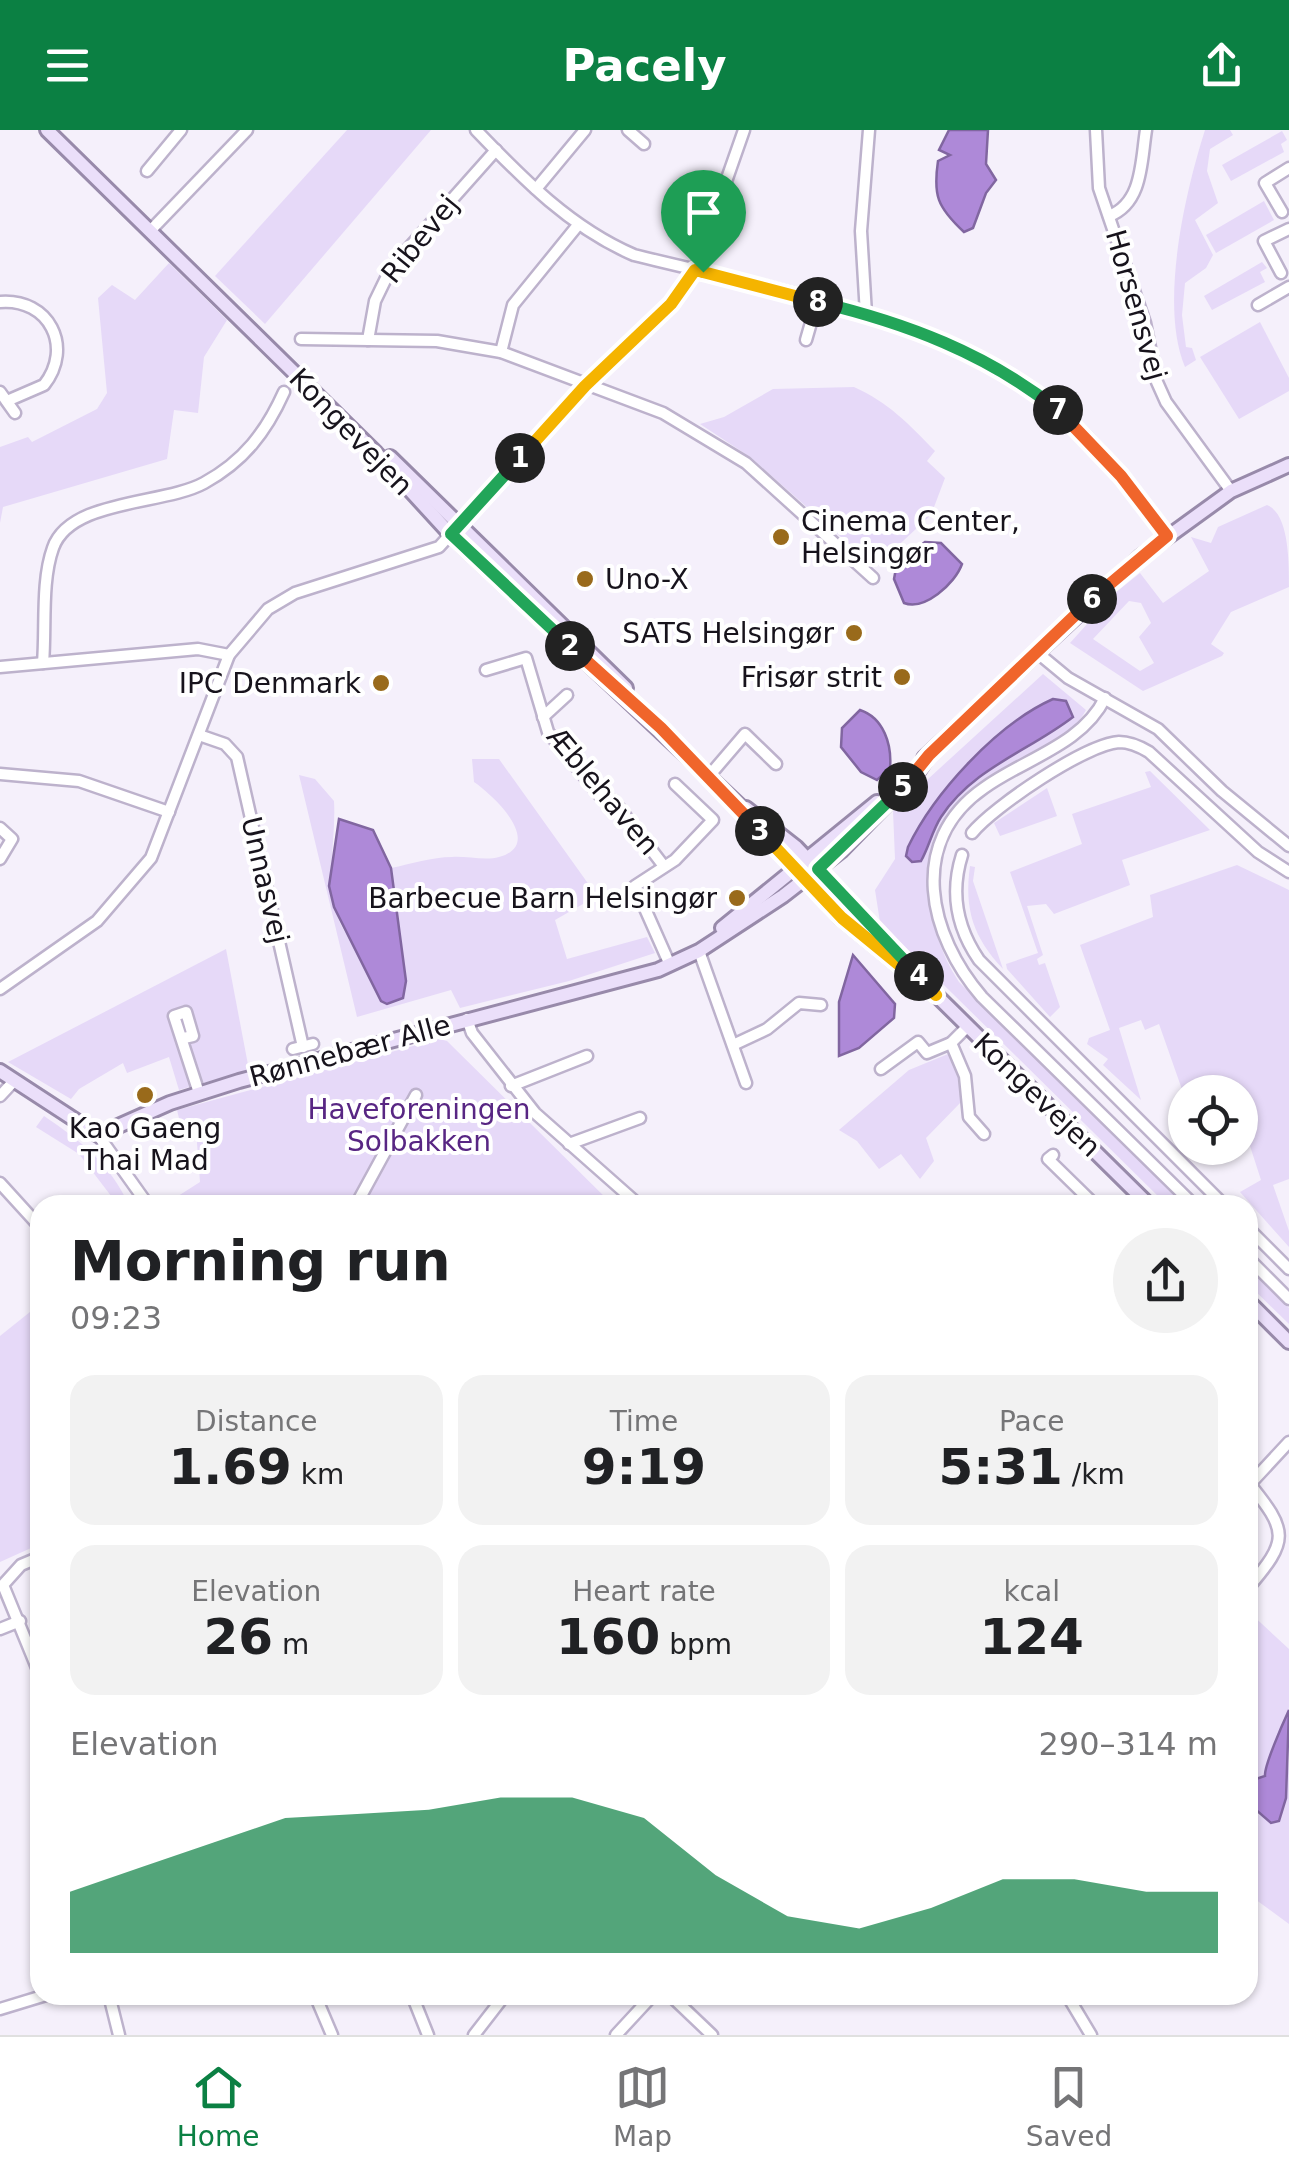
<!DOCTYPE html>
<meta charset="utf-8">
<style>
:root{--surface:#fff;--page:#f2f2f2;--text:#202124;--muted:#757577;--line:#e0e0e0;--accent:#0b8043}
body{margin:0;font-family:"DejaVu Sans",sans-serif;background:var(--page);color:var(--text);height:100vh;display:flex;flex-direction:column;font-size:38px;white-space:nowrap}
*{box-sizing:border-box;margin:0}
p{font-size:32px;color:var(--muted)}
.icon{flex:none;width:55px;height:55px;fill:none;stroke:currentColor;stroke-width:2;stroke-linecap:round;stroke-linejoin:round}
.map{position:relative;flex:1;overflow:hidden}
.sheet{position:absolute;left:30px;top:1065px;width:1228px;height:810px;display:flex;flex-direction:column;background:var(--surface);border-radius:30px;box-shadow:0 2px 8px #0004}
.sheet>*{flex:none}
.controls{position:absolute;left:1168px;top:945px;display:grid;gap:20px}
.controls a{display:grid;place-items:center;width:90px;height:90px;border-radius:50%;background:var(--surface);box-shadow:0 2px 8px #0004;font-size:50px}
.pin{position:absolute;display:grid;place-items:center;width:85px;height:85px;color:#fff;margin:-102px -42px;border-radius:50% 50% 50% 0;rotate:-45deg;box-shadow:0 0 10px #0007}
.pin .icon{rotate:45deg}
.km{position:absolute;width:50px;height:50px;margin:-25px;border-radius:50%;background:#222;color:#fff;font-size:28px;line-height:50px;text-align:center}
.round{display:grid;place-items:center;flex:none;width:105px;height:105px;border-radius:52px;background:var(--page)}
.headline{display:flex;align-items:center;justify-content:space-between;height:170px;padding:0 40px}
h1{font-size:55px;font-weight:800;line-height:75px}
.stats{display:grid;grid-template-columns:repeat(3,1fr);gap:15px;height:170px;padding:10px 40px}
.stats div{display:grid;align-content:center;border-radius:25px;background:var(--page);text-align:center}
.stats b{font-size:50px;font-weight:800}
.stats small{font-size:28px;font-weight:400}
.stats p{font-size:28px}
.chart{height:280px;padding:20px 40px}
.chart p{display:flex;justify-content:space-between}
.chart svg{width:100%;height:180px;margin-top:10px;fill:var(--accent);opacity:.7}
header{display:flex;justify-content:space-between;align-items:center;height:130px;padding:0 40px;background:var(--accent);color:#fff;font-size:45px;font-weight:800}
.tab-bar{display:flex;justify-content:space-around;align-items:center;height:140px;border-top:2px solid var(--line);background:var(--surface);font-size:28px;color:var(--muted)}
.tab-bar a{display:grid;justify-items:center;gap:5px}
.tab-bar .active{color:var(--accent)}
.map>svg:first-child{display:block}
.green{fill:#e6d9f8;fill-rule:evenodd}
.water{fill:#ae89d8;stroke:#8166a0;stroke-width:2.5}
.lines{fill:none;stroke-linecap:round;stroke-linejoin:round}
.minor-casing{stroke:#bdb2cc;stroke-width:15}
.major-casing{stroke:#988aaa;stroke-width:18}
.minor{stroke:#fff;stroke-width:10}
.major{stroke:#ebdffa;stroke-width:12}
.split-1-casing{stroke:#fff;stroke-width:20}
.split-2-casing{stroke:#fff;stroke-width:20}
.split-3-casing{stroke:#fff;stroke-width:20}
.split-4-casing{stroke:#fff;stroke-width:20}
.split-5-casing{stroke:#fff;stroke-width:20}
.split-6-casing{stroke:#fff;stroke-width:20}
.split-7-casing{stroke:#fff;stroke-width:20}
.split-8-casing{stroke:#fff;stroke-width:20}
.split-9-casing{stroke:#fff;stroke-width:20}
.split-1{stroke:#f5b400;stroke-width:12}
.split-2{stroke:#22a559;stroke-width:12}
.split-3{stroke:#f0652b;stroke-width:12}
.split-4{stroke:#f5b400;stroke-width:12}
.split-5{stroke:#22a559;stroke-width:12}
.split-6{stroke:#f0652b;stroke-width:12}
.split-7{stroke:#f0652b;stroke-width:12}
.split-8{stroke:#22a559;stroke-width:12}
.split-9{stroke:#f5b400;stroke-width:12}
.poi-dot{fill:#996a1b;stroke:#fff;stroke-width:4}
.labels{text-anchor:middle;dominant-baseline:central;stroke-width:8;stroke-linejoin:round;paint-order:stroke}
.street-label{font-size:28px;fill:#17131c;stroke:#fff}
.poi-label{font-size:28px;fill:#17131c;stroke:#fff;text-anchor:end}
.park-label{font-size:28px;fill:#582683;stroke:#fff}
</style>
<header><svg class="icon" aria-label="menu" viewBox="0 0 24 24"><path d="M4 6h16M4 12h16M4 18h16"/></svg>Pacely<svg class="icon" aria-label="share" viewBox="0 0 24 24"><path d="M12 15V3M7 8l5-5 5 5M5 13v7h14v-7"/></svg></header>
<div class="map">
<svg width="1289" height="1905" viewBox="0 0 1289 1905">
<rect width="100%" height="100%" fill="#f5f0fb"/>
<g class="green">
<path d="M347 0H431L265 194 215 146Z"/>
<path d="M1205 0H1230L1233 5 1210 19 1207 41 1218 73 1195 90 1213 125 1206 138 1185 153 1182 185 1186 217 1192 218 1196 230 1185 237C1159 175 1185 63 1205 0Z"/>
<path d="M1282 1 1287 10 1281 14 1284 22 1231 51 1222 35Z"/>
<path d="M1264 71 1274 90 1216 123 1206 105Z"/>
<path d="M1262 132 1267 138 1260 142 1265 152 1212 180 1204 166Z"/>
<path d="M169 133 227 190 204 227 198 283 174 280 167 329 3 377 0 393V317L28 307 32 312 97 279 107 263 98 168 112 155 135 170Z"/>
<path d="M1260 192 1289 248V261L1239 289 1200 227Z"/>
<path d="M854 257C888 272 910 295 935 321L927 331 945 348 931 385 875 437 750 327 700 294 724 287 773 259Z"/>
<path d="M1267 375C1289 384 1289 431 1289 457L1231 482 1211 514 1224 523 1222 526 1143 561 1070 513 1115 463 1140 443 1163 473 1209 441 1191 407 1211 413 1218 397ZM1129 471 1141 473 1151 493 1139 507 1154 533 1140 541 1093 509Z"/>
<path d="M1043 544 1086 580C1069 612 1023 625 993 644 919 693 913 781 959 852L1185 1075H1167L880 792 875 760 895 729 893 681ZM1052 569 1066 571 1033 613 990 637 965 659 941 686 925 724 908 717C933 665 999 593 1052 569Z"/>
<path d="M472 629H499L597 766 555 790 567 829 647 807 655 823 569 851 460 878 451 860 357 887 299 645 315 649 334 671C337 720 317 774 355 815 368 829 390 840 406 851L391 738C411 734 432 727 452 727 466 726 486 731 499 727 546 714 492 664 474 652Z"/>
<path d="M1150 641 1210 700 1122 730 1130 755 1054 784 1046 774 1027 776 1043 825 1037 829 1039 835 1045 833 1060 877 1050 887 1007 839 1006 834 1038 823 1010 742 1082 714 1072 684 1151 657 1145 642Z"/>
<path d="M1047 658 1057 686 1000 706 994 693Z"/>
<path d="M1237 735 1289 760V1049L1273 1055 1289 1101V1117L1240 1062 1261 1050 1240 985V962H1185V968L1159 894 1145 900 1141 890 1119 898 1141 970 1103 935 1108 929 1087 914 1089 908 1110 900 1080 815 1153 787 1150 765Z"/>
<path d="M970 736 975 737 973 751 1003 839C973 807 964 779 970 736Z"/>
<path d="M226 819 249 940 179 960 169 927 127 943 123 933 79 959 71 969 8 932Z"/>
<path d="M439 909 447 911 613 1075H164L200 1052 196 1000 182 1001 177 980Z"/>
<path d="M948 924 961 947V972L926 1008 934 1031 920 1049 901 1024 879 1039 857 1011 839 1000 909 940Z"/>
<path d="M44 986C81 1011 110 1034 129 1075H118L79 1024 36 997Z"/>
<path d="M1248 1137 1289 1178V1194L1248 1154Z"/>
<path d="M40 1174V1414L0 1432V1206Z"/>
<path d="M1248 1481 1289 1519C1289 1538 1289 1559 1289 1577 1285 1602 1265 1623 1265 1646L1250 1651Z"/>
<path d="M1289 1630V1794L1248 1764V1671L1260 1686 1287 1657Z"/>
</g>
<g class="water">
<path d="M949 0H988L986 34 996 50 986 63 973 98 964 102C937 77 933 65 938 31L950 25 939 20Z"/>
<path d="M925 412 941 413 962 434C955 454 924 481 904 473L894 449 897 433Z"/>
<path d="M1053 569 1066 571 1073 587C1029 621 973 638 941 687 932 701 929 717 921 731L912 732 906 726 908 717C934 663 997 594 1053 569Z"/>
<path d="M860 580C884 588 892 615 890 638L877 650 861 642 841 617 842 598Z"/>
<path d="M339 689 373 700 391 738 406 851 403 868 387 874 381 871 334 777 329 756Z"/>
<path d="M853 825 895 874 894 888 859 918 839 926V872Z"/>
<path d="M1289 1580 1286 1668 1279 1691 1271 1693 1248 1673V1647L1250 1651 1265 1646C1264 1636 1283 1593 1289 1580Z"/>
</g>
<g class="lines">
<g class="minor-casing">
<g id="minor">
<path d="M476 0C523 49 571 98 634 125 777 161 950 187 1064 285 1104 320 1135 364 1167 406"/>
<path d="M628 0 644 14"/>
<path d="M1096 0 1099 58 1145 193 1157 252 1166 272 1231 361"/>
<path d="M147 41 181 0"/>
<path d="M536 59 585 0"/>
<path d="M1282 82 1265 53 1289 38"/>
<path d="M1109 86C1143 73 1141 31 1146 0"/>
<path d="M150 101 247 0"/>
<path d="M1281 143 1264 111 1289 99"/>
<path d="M0 172C49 168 74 217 44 255L7 271"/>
<path d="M1258 175 1289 157"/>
<path d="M866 184 861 101 869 0"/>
<path d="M301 209 437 211 501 222 663 283 746 333 873 448"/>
<path d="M368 210 375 171 391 138 496 20"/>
<path d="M806 210 817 172"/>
<path d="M501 222 513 175 578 95"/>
<path d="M0 262 15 283"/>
<path d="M1039 524 1068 548 1158 599 1222 661 1289 716"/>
<path d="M43 533C46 498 41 451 53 418 70 369 164 375 204 353 244 331 266 302 284 262"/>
<path d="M0 537 198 519 229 525"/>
<path d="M486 540 526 528 548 602 602 668 614 671 663 735"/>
<path d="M1105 568C1082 615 1024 629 984 658 906 712 929 806 982 867L1194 1075"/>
<path d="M543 587 567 565"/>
<path d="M199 605 225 614 237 627 303 917"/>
<path d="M0 644 79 651 169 682"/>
<path d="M709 646 745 604 776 634"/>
<path d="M0 698 12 709 0 729"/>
<path d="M972 703C993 677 1086 614 1119 612 1130 612 1139 616 1149 622L1258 722 1289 742"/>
<path d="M962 725C950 763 957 798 979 830L1224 1075"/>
<path d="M699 821 746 953"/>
<path d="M670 835 635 756 675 730 713 690 675 654"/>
<path d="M0 859 97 791 151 728 229 525 268 479 295 463 439 417 585 256 671 174 695 140 744 0"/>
<path d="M467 889 472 903 535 983 639 1075"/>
<path d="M184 908 193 906 186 882 174 886 199 963"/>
<path d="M951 913 965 946 969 987 984 1004"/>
<path d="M733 915 767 899 799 873 821 875"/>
<path d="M293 919 313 914"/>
<path d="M881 939 918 912 927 923 951 913 968 896"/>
<path d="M511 956 587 926"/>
<path d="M0 966 14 951"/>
<path d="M98 1005 148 1075"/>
<path d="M569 1014 640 988"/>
<path d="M1053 1025 1048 1029 1095 1075"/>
<path d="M0 1053 40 1097"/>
<path d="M356 1075 416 965"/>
<path d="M1248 1098 1289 1139"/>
<path d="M1248 1128 1289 1169"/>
<path d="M1248 1352C1289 1402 1289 1410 1248 1458"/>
<path d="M1250 1354 1289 1312"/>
<path d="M40 1427 21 1435 3 1455 40 1545"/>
<path d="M0 1499 20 1491"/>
<path d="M109 1865 119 1905"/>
<path d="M315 1865 332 1905"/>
<path d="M412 1865 428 1905"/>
<path d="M670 1865 712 1905"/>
<path d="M1067 1865 1091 1905"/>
<path d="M0 1879 46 1865"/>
<path d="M474 1905 505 1865"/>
<path d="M616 1905 653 1865"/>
</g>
</g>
<g class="major-casing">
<g id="major">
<path d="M47 0 376 323 451 405 739 675 841 788 935 865"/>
<path d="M390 327 626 558"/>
<path d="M924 628 1140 427 1231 361 1289 335"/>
<path d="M746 678 796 717 917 845"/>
<path d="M808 743 840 775"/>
<path d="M722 798 877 672"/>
<path d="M931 860 1149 1075"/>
<path d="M0 941 98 1005 170 973 239 951 658 840 699 821 783 766 841 721 917 643 929 625"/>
<path d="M1248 1171 1289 1212"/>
</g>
</g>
<use href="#minor" class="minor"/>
<use href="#major" class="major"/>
</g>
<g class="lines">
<g class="split-1-casing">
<path id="split-1" d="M520 328 585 256 671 174 695 140 703 142"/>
</g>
<g class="split-2-casing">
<path id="split-2" d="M520 328 451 404 570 516"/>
</g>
<g class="split-3-casing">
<path id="split-3" d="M570 516 661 598 760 701"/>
</g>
<g class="split-4-casing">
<path id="split-4" d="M760 701 842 788 936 865 919 846"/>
</g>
<g class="split-5-casing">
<path id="split-5" d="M903 657 818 739 919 846"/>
</g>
<g class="split-6-casing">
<path id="split-6" d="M903 657 929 625 1092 469"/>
</g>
<g class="split-7-casing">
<path id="split-7" d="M1058 280 1121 346 1167 406 1092 469"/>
</g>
<g class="split-8-casing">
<path id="split-8" d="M818 172C906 193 986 223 1058 280"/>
</g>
<g class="split-9-casing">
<path id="split-9" d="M703 142 818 172"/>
</g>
<use href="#split-1" class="split-1"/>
<use href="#split-2" class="split-2"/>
<use href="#split-3" class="split-3"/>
<use href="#split-4" class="split-4"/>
<use href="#split-5" class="split-5"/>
<use href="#split-6" class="split-6"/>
<use href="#split-7" class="split-7"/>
<use href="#split-8" class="split-8"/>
<use href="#split-9" class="split-9"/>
</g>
<g class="poi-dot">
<circle cx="781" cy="407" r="10"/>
<circle cx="585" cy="449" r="10"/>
<circle cx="854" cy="503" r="10"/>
<circle cx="902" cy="547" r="10"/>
<circle cx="381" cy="553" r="10"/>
<circle cx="737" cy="768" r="10"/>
<circle cx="145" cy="965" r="10"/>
</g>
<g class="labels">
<g class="street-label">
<text transform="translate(420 109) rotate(-51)">Ribevej</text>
<text transform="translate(1136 175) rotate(74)">Horsensvej</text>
<text transform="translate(351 302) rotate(46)">Kongevejen</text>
<text transform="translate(603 661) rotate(50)">Æblehaven</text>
<text transform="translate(265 750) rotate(77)">Unnasvej</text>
<text transform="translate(350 921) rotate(-15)">Rønnebær Alle</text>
<text transform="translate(1037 965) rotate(44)">Kongevejen</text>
</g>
<g class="poi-label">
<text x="801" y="391" text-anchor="start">Cinema Center,<tspan x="801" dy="32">Helsingør</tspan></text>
<text x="605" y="449" text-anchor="start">Uno-X</text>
<text x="834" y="503">SATS Helsingør</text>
<text x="882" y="547">Frisør strit</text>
<text x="361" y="553">IPC Denmark</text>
<text x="717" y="768">Barbecue Barn Helsingør</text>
<text x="145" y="998" text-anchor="middle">Kao Gaeng<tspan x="145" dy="32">Thai Mad</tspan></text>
</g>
<g class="park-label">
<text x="419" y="979">Haveforeningen<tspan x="419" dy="32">Solbakken</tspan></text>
</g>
</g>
</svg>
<div class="controls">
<a><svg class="icon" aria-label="locate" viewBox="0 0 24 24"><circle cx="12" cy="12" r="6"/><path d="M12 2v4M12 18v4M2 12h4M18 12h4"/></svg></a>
</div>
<div class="pin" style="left:703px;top:142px;background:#1e9e55"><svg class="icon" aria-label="arrive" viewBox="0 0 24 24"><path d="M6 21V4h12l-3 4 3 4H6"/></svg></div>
<b class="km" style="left:520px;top:328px">1</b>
<b class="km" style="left:570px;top:516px">2</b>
<b class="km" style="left:760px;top:701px">3</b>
<b class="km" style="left:919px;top:846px">4</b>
<b class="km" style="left:903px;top:657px">5</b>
<b class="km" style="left:1092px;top:469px">6</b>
<b class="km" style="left:1058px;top:280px">7</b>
<b class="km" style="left:818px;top:172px">8</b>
<section class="sheet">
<div class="headline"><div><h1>Morning run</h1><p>09:23</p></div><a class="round"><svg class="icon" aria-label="share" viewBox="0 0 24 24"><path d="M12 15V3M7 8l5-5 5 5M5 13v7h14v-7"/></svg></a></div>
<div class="stats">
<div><p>Distance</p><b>1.69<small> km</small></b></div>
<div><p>Time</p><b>9:19</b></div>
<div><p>Pace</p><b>5:31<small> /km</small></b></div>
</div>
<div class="stats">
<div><p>Elevation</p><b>26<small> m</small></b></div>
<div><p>Heart rate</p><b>160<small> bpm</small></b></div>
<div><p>kcal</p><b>124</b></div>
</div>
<div class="chart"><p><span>Elevation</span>290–314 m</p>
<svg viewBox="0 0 160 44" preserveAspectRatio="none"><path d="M0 44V29L10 23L20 17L30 11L40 10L50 9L60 6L70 6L80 11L90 25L100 35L110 38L120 33L130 26L140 26L150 29L160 29V44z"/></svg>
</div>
</section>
</div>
<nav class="tab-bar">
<a class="active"><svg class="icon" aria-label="home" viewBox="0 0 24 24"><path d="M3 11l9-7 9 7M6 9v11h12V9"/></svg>Home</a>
<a><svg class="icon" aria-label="map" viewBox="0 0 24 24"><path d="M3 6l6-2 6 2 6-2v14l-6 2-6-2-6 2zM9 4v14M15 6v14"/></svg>Map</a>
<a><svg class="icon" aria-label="saved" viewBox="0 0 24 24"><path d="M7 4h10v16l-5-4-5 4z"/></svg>Saved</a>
</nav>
